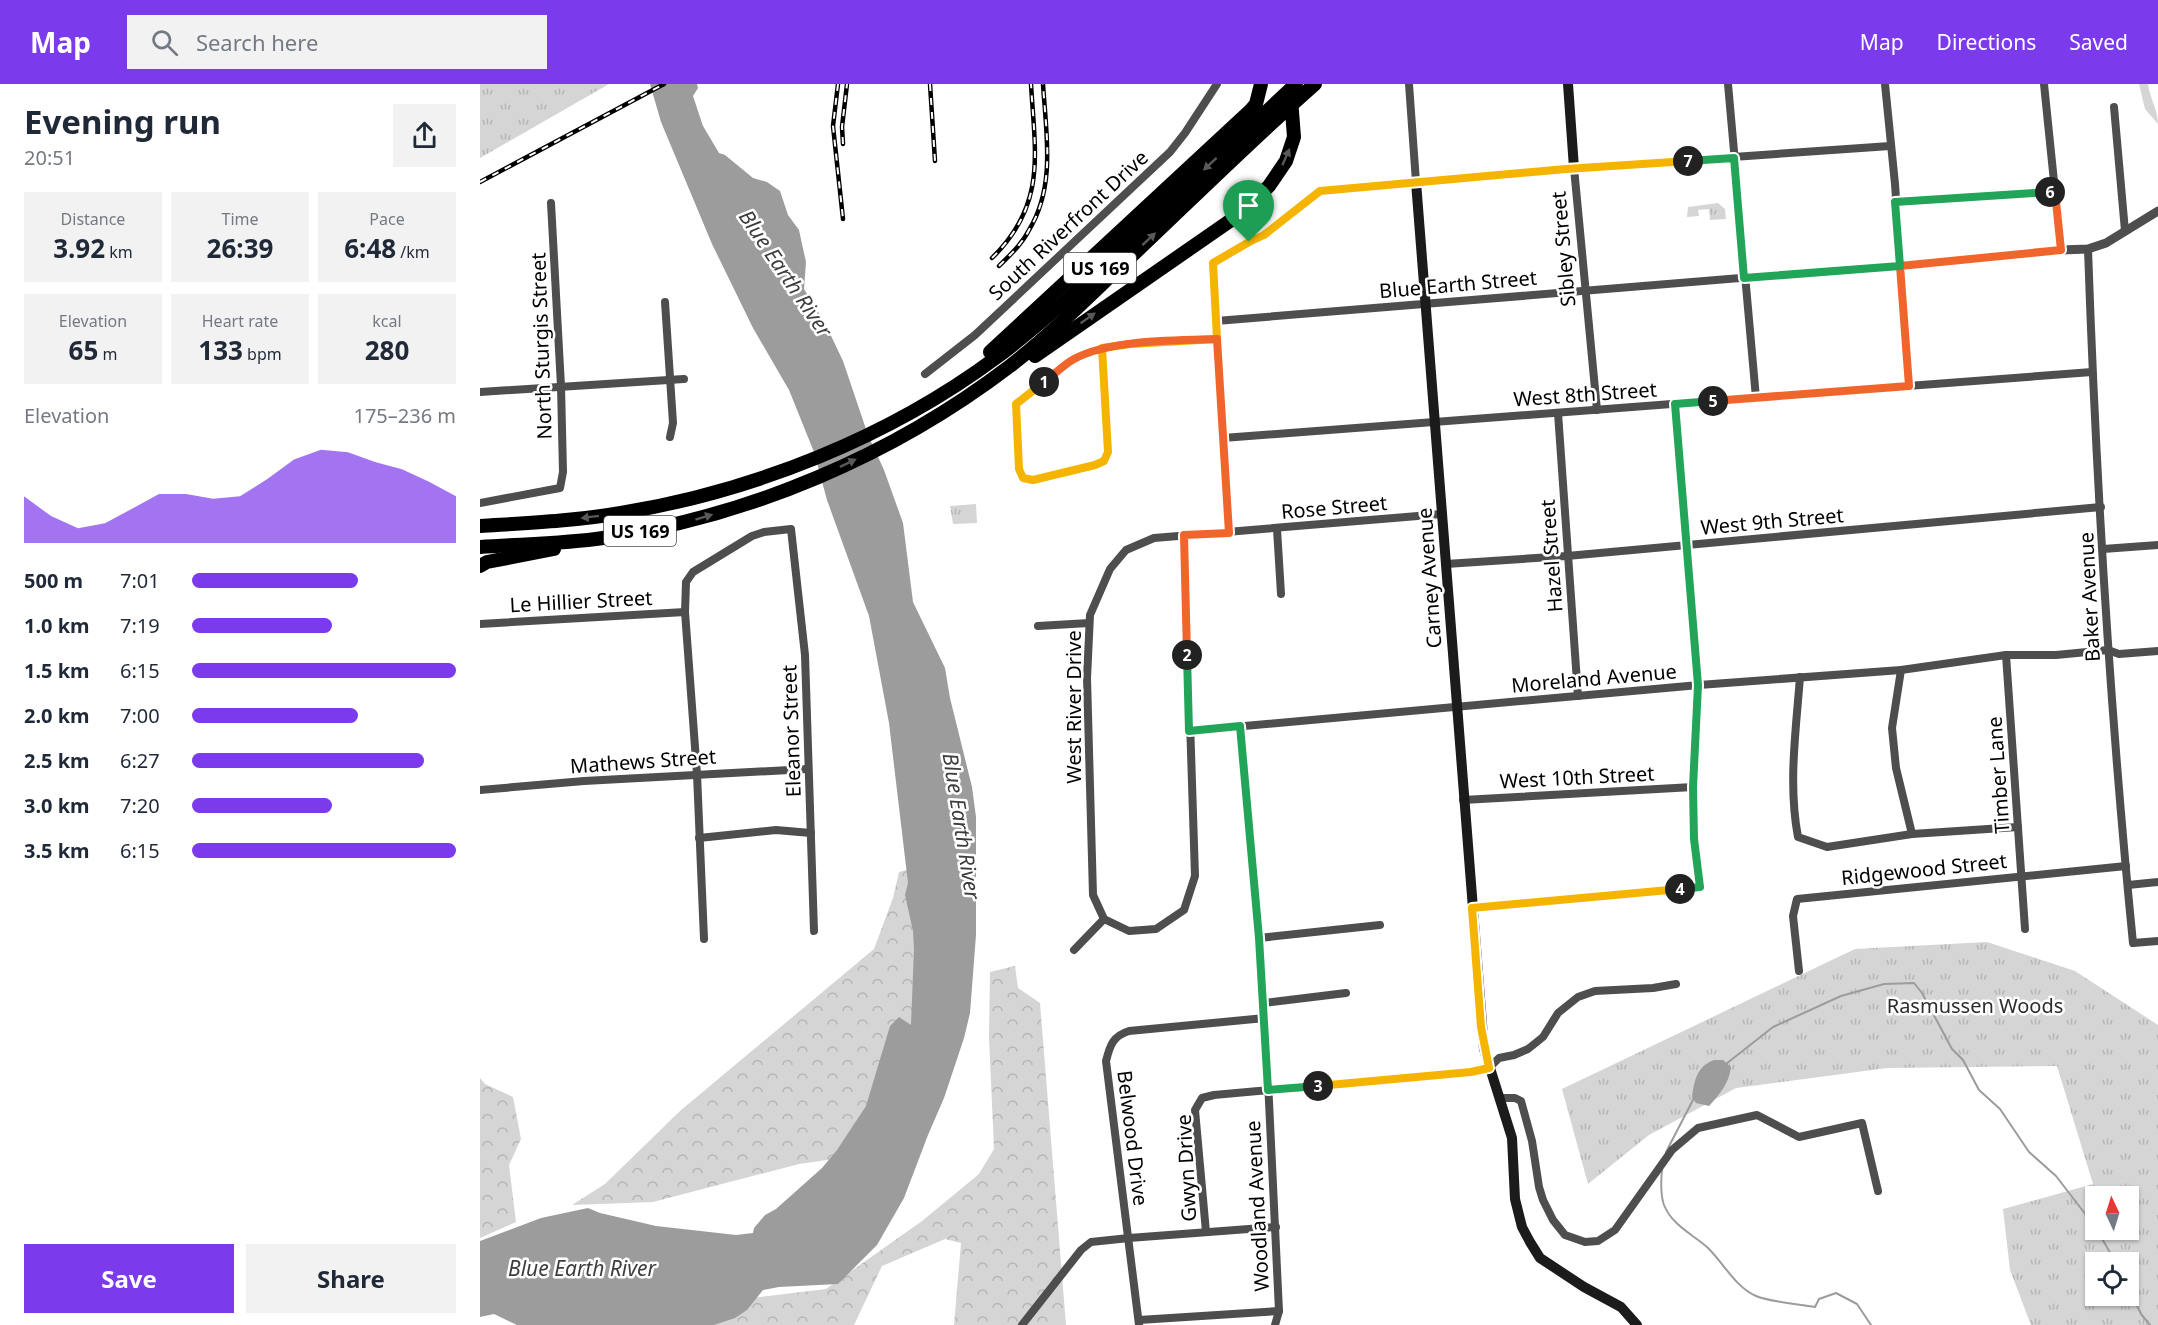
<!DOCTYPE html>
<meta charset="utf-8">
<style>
:root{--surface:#fff;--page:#f2f2f3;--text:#1f2937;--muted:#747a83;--accent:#7c3aed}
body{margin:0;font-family:"Noto Sans",sans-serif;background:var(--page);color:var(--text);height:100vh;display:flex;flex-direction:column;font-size:22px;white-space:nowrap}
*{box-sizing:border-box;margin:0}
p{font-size:20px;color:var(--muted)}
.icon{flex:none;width:33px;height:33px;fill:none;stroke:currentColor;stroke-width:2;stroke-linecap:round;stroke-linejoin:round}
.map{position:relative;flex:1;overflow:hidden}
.drawer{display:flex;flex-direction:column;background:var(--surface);width:480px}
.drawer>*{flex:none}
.needle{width:39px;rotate:356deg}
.fabs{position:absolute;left:1605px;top:1102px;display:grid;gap:12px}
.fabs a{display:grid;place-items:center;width:54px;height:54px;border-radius:0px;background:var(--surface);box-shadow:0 2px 4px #0004;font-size:30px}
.pin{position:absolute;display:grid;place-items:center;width:51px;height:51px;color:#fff;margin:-62px -26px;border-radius:50% 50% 50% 0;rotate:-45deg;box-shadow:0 0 6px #0007}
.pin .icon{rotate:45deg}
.km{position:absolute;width:30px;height:30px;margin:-15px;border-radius:50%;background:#222;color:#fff;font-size:16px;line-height:30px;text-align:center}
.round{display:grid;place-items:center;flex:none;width:63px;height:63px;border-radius:0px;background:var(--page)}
.overview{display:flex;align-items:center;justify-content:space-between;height:102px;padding:0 24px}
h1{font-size:33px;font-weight:700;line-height:45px}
.figures{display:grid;grid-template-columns:repeat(3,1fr);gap:9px;height:102px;padding:6px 24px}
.figures div{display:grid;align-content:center;border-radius:0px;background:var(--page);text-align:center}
.figures b{font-size:26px;font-weight:700}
.figures small{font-size:16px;font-weight:400}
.figures p{font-size:16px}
.chart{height:168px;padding:12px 24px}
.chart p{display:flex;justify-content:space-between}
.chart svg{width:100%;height:108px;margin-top:6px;fill:var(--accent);opacity:.7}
.cta{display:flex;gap:12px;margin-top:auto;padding:12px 24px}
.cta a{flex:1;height:69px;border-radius:0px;background:var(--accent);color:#fff;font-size:24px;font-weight:700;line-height:69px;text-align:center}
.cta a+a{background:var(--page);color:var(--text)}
ul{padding:0 24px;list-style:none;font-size:20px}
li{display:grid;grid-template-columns:96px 72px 1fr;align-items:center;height:45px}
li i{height:15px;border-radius:8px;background:var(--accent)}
header{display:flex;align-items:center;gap:36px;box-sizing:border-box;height:84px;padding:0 30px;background:var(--accent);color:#fff}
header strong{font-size:28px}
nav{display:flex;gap:33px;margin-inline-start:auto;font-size:21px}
.search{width:420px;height:54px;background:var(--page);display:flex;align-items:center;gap:15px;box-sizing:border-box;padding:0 21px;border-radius:0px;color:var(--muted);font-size:22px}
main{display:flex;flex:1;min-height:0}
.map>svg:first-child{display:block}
.grass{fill:url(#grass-tufts);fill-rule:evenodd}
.forest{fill:url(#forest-crowns)}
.garden{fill:#d5d5d5}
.water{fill:#9c9c9c}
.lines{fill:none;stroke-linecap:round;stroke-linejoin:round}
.stream{stroke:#9c9c9c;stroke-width:2}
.minor{stroke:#4e4e4e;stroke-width:8}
.tertiary{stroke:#4e4e4e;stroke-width:9}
.secondary{stroke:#1b1b1b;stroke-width:10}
.motorway{stroke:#000;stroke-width:14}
.rail-casing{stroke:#000;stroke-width:4.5}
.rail{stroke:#fff;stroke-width:2;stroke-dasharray:7;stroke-linecap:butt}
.oneway{fill:#595959}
.split-1-casing{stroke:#fff;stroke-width:12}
.split-2-casing{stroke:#fff;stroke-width:12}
.split-3-casing{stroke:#fff;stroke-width:12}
.split-4-casing{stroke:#fff;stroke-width:12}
.split-5-casing{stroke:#fff;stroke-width:12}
.split-6-casing{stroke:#fff;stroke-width:12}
.split-7-casing{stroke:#fff;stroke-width:12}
.split-8-casing{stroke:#fff;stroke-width:12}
.split-1{stroke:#f5b400;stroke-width:8}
.split-2{stroke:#f0652b;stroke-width:8}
.split-3{stroke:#22a559;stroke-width:8}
.split-4{stroke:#f5b400;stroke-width:8}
.split-5{stroke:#22a559;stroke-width:8}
.split-6{stroke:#f0652b;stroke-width:8}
.split-7{stroke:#22a559;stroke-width:8}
.split-8{stroke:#f5b400;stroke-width:8}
.labels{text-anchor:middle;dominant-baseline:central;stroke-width:5;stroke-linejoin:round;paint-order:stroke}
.shield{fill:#fff;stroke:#4c4c4c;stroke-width:1.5}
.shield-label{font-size:18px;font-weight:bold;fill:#000}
.street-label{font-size:20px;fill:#000;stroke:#fff}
.park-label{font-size:20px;fill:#2c2c2c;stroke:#fff}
.water-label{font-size:21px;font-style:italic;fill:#3d3d3d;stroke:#fff}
</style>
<header>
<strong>Map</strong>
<div class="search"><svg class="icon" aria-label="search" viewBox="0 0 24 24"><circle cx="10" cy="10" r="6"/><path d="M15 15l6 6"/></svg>Search here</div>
<nav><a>Map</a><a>Directions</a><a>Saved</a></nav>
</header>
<main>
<section class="drawer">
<div class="overview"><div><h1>Evening run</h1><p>20:51</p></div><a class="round"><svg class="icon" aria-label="share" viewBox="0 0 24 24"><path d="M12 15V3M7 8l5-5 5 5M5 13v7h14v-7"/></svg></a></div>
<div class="figures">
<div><p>Distance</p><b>3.92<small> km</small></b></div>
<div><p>Time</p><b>26:39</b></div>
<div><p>Pace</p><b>6:48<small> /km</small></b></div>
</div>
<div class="figures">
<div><p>Elevation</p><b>65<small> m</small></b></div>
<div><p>Heart rate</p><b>133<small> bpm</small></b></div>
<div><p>kcal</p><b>280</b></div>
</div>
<div class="chart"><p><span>Elevation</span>175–236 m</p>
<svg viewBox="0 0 160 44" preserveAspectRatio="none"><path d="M0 44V25L10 33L20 38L30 36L40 30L50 24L60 24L70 26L80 25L90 18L100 10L110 6L120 7L130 11L140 14L150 19L160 25V44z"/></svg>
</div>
<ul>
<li><b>500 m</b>7:01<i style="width:63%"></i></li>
<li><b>1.0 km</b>7:19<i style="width:53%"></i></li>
<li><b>1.5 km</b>6:15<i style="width:100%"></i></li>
<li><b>2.0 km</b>7:00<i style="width:63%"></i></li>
<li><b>2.5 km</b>6:27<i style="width:88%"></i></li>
<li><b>3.0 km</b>7:20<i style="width:53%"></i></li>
<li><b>3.5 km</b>6:15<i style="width:100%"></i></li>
</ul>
<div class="cta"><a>Save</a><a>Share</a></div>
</section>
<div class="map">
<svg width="1678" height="1241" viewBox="0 0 1678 1241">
<defs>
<pattern id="grass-tufts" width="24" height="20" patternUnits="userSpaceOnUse" patternTransform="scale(1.5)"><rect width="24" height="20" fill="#d5d5d5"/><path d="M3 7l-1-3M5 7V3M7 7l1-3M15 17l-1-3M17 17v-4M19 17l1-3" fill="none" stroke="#b5b5b5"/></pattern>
<pattern id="forest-crowns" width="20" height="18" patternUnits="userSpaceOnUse" patternTransform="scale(1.5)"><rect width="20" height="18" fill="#d5d5d5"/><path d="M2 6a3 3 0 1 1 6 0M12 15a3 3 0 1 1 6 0" fill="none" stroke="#b5b5b5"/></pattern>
</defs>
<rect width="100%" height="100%" fill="#fff"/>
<g class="grass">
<path d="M0 0H129L0 74Z"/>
<path d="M1238 119 1245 125 1246 135 1230 136 1229 125 1218 126 1219 132 1207 133 1208 123Z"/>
<path d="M496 420 497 439 473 440 470 422Z"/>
<path d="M1507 858 1595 887 1678 941V1241H1551L1530 1186 1523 1125 1613 1100 1577 982 1407 984 1256 1004 1169 1051 1108 1100 1082 1005 1375 865ZM1616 1113H1648V1146H1616ZM1616 1179H1648V1212H1616Z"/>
</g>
<g class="forest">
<path d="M439 783 449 921 375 1072 319 1080 173 1118 92 1121 125 1100 200 1027 394 865 413 814 419 788Z"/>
<path d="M535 882 538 904 560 919 586 1241H474L481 1159 465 1155 402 1182 374 1241H52L346 1205 442 1137 499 1090 514 1065 509 954 510 888Z"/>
<path d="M0 994 5 1000 33 1013 41 1055 29 1081 36 1138 0 1154Z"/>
</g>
<path class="garden" d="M1659 0H1668C1670 15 1678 26 1678 40L1665 25Z"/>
<g class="water">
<path d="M170 0H217L218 4 213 12 223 42 239 69 245 71 273 94 287 98 300 107 308 131 319 146 322 160 326 178 324 205 344 237 363 277 388 351 404 386 423 439 433 518 465 584 470 614 492 703 496 733V851L490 929 484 954 464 1014 448 1051 424 1114 397 1161 358 1200 299 1203 283 1206 267 1226 255 1234 234 1241H37L14 1230 0 1233V1157L61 1134 108 1124 120 1129 176 1142 256 1151 273 1149 274 1144 285 1131 296 1125 342 1084 357 1066 386 1022 410 942 419 933 431 941 434 865 433 847 425 811 428 799 409 639 389 532 347 416 334 368 309 306 273 244 232 160 181 38Z"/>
<path d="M1234 976H1243L1251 983C1249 999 1240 1010 1229 1022L1216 1019 1212 1013C1214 997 1217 982 1234 976Z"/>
</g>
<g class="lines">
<g class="stream">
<path d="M1246 980 1293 943 1361 912 1404 900 1434 899 1442 909 1472 965 1483 976 1499 1006 1520 1025 1549 1068 1576 1092 1616 1144"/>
<path d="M1186 1068 1214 1014"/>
<path d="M1182 1085C1181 1096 1180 1110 1184 1121 1192 1141 1212 1150 1227 1163 1243 1178 1255 1203 1276 1212 1290 1218 1318 1220 1335 1223L1339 1215 1356 1209 1377 1220 1391 1241"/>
<path d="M1617 1146 1636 1179"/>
<path d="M1648 1202 1661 1230 1670 1241"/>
</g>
<g class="minor">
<path d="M1248 0 1276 314"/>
<path d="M1405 0 1415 100 1429 302"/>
<path d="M1634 23 1645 147"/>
<path d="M1415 118 1575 108"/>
<path d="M1608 165C1616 396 1630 628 1653 859L1678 857"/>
<path d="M185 218 193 339 190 353"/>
<path d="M736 237 1420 181 1581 166 1564 0"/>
<path d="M622 264 628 368 624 377 615 381 553 396 543 394 539 385 536 320C553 306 577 284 595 275 636 254 692 258 737 255"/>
<path d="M445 290 495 251 690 68 705 49 737 0"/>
<path d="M0 308 204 295"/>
<path d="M1117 326 1094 84 1410 62"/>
<path d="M1078 329 1098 612"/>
<path d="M743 354 1612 288"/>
<path d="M0 419 80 404 83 388 81 302 71 119"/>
<path d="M797 445 801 510"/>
<path d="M749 449 733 179 784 151 840 107 936 98 929 0"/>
<path d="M704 451 715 792 704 826 676 845 649 847 624 835 613 811 607 594 610 531 630 485 646 466 674 454 962 430"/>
<path d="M1623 465 1678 461"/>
<path d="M966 480 1087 472 1621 423"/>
<path d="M0 540 205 528"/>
<path d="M558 542 609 539"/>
<path d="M1526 571 1545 845"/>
<path d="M1421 586 1412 644 1416 684 1432 750"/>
<path d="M1320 593C1316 646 1308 701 1318 753L1347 763 1432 750 1538 743"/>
<path d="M760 642 785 934 799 1227 795 1241"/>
<path d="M709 647 1219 601 1421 586 1526 571H1576L1628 566 1639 570 1678 567"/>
<path d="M0 706 104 697 328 685"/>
<path d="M983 716 1213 703"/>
<path d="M219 754 296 746 331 749"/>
<path d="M1648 801 1678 798"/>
<path d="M992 824 1220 803 1214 755 1213 703 1219 601 1195 320"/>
<path d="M779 854 900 841"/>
<path d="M224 855 217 690 205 528 206 498 213 488 272 452 284 448 311 445 325 571 334 847"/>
<path d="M594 866 624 835"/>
<path d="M1319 887 1313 832 1317 815 1646 782"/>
<path d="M784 919 866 909"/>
<path d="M1020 1014H1035L1041 1017 1052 1057 1059 1103 1063 1116 1073 1136 1085 1151 1105 1158 1118 1157 1135 1146 1192 1066 1218 1044 1277 1031 1319 1053 1382 1039 1398 1107"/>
<path d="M726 1148 715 1026 722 1014 734 1011 991 988 1009 984 1019 974 1034 971 1048 965 1063 953 1078 929 1098 913 1115 907 1173 904 1196 900"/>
<path d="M659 1236 799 1227"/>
<path d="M542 1241 601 1166 611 1158 649 1154 796 1143"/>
<path d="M659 1241 626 977C630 961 633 952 649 947L785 934"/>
</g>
<path class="tertiary" d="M1581 166 1608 165 1626 159 1678 127"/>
<path class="secondary" d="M1088 0 1094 84 936 98 1004 965 1032 1054 1035 1115 1042 1143 1050 1158 1060 1174 1104 1203 1141 1223 1157 1241"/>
<g class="motorway">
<path d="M510 268 770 27 776 20 781 0"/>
<path d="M555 272 757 132 789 102 806 77 814 53 811 15"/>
<path d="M0 442C47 439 94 437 141 429 274 407 408 354 517 273 540 256 562 237 584 218L816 0"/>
<path d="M0 463C41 460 83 460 123 454 270 432 412 372 530 282 569 252 604 217 640 183 705 122 768 59 835 0"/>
<path d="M0 482 7 478 74 465"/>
</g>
<g class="rail-casing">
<g id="rail">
<path d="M358 0 353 42 363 135"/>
<path d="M450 0 455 77"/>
<path d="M363 60 362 43 367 0"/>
<path d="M0 98 184 0"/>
<path d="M512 174C567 120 555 70 551 0"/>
<path d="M519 182C530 171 542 160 549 146 576 102 566 49 563 0"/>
</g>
</g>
<use href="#rail" class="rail"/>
</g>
<defs><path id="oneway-solid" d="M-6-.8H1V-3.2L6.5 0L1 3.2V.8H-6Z" transform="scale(1.5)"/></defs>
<g class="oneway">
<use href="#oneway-solid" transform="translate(806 73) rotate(-66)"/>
<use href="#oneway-solid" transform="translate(730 80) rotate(137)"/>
<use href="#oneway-solid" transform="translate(669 155) rotate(-43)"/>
<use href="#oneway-solid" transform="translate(608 234) rotate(-35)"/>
<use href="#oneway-solid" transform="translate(368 379) rotate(-26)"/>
<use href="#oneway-solid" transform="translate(110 433) rotate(173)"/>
<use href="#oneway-solid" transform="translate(224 433) rotate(-17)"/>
</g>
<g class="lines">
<g class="split-1-casing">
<path id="split-1" d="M564 298 536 320 539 385 543 394 553 396 615 381 624 377 628 368 622 264 650 260 737 255 733 179 769 158"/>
</g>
<g class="split-2-casing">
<path id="split-2" d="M564 298C574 291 583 281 594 275 631 255 695 257 737 255L749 449 704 451 707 571"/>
</g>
<g class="split-3-casing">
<path id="split-3" d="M707 571 709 647 760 642 779 854 788 1006 838 1002"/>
</g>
<g class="split-4-casing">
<path id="split-4" d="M838 1002 991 988 1009 984 1001 943 992 824 1200 805"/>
</g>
<g class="split-5-casing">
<path id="split-5" d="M1200 805 1220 803 1214 755 1213 703 1218 601 1195 320 1233 317"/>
</g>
<g class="split-6-casing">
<path id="split-6" d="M1233 317 1429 302 1420 182 1581 166 1575 108H1570"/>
</g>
<g class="split-7-casing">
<path id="split-7" d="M1208 77 1254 74 1264 194 1420 182 1415 118 1570 108"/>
</g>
<g class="split-8-casing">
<path id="split-8" d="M769 158 784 151 840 107 1086 85 1208 77"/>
</g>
<use href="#split-1" class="split-1"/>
<use href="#split-2" class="split-2"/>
<use href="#split-3" class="split-3"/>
<use href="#split-4" class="split-4"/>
<use href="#split-5" class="split-5"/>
<use href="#split-6" class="split-6"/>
<use href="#split-7" class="split-7"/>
<use href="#split-8" class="split-8"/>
</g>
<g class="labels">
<g class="shield">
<rect x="584" y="169" width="72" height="30" rx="4.5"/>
<rect x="124" y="432" width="72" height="30" rx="4.5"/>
</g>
<g class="shield-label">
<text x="620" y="184">US 169</text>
<text x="160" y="447">US 169</text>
</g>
<g class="street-label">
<text transform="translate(588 141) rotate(-43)">South Riverfront Drive</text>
<text transform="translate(1083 165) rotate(-95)">Sibley Street</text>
<text transform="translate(978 200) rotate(-5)">Blue Earth Street</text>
<text transform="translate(61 262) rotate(-92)">North Sturgis Street</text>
<text transform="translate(1105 310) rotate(-4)">West 8th Street</text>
<text transform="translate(854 423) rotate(-5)">Rose Street</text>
<text transform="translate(1292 437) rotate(-5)">West 9th Street</text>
<text transform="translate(1071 472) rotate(-94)">Hazel Street</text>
<text transform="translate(949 494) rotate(-94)">Carney Avenue</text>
<text transform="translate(1609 513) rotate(-93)">Baker Avenue</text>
<text transform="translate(101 517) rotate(-3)">Le Hillier Street</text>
<text transform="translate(1114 594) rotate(-5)">Moreland Avenue</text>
<text transform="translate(593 623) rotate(-90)">West River Drive</text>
<text transform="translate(311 647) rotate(-92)">Eleanor Street</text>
<text transform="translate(163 677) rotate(-4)">Mathews Street</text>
<text transform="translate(1518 691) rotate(-94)">Timber Lane</text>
<text transform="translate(1097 693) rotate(-3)">West 10th Street</text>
<text transform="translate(1444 785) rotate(-6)">Ridgewood Street</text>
<text transform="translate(653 1054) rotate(83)">Belwood Drive</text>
<text transform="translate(706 1084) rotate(-93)">Gwyn Drive</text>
<text transform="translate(777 1122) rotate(-93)">Woodland Avenue</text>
</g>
<g class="park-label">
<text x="1495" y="921">Rasmussen Woods</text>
</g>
<g class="water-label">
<text transform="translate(306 189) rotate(56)">Blue Earth River</text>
<text transform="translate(482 742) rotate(81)">Blue Earth River</text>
<text x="102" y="1184">Blue Earth River</text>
</g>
</g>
</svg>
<div class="fabs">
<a><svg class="needle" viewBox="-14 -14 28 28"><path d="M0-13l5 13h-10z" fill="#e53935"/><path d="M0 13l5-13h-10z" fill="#747a83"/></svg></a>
<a><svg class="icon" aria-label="locate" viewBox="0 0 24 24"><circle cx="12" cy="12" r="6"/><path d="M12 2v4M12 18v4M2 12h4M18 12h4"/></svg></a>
</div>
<div class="pin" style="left:769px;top:158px;background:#1e9e55"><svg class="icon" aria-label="arrive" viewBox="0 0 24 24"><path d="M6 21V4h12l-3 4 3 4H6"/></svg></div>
<b class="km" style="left:564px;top:298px">1</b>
<b class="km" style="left:707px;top:571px">2</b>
<b class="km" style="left:838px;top:1002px">3</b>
<b class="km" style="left:1200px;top:805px">4</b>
<b class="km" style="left:1233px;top:317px">5</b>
<b class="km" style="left:1570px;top:108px">6</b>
<b class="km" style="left:1208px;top:77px">7</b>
</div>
</main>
